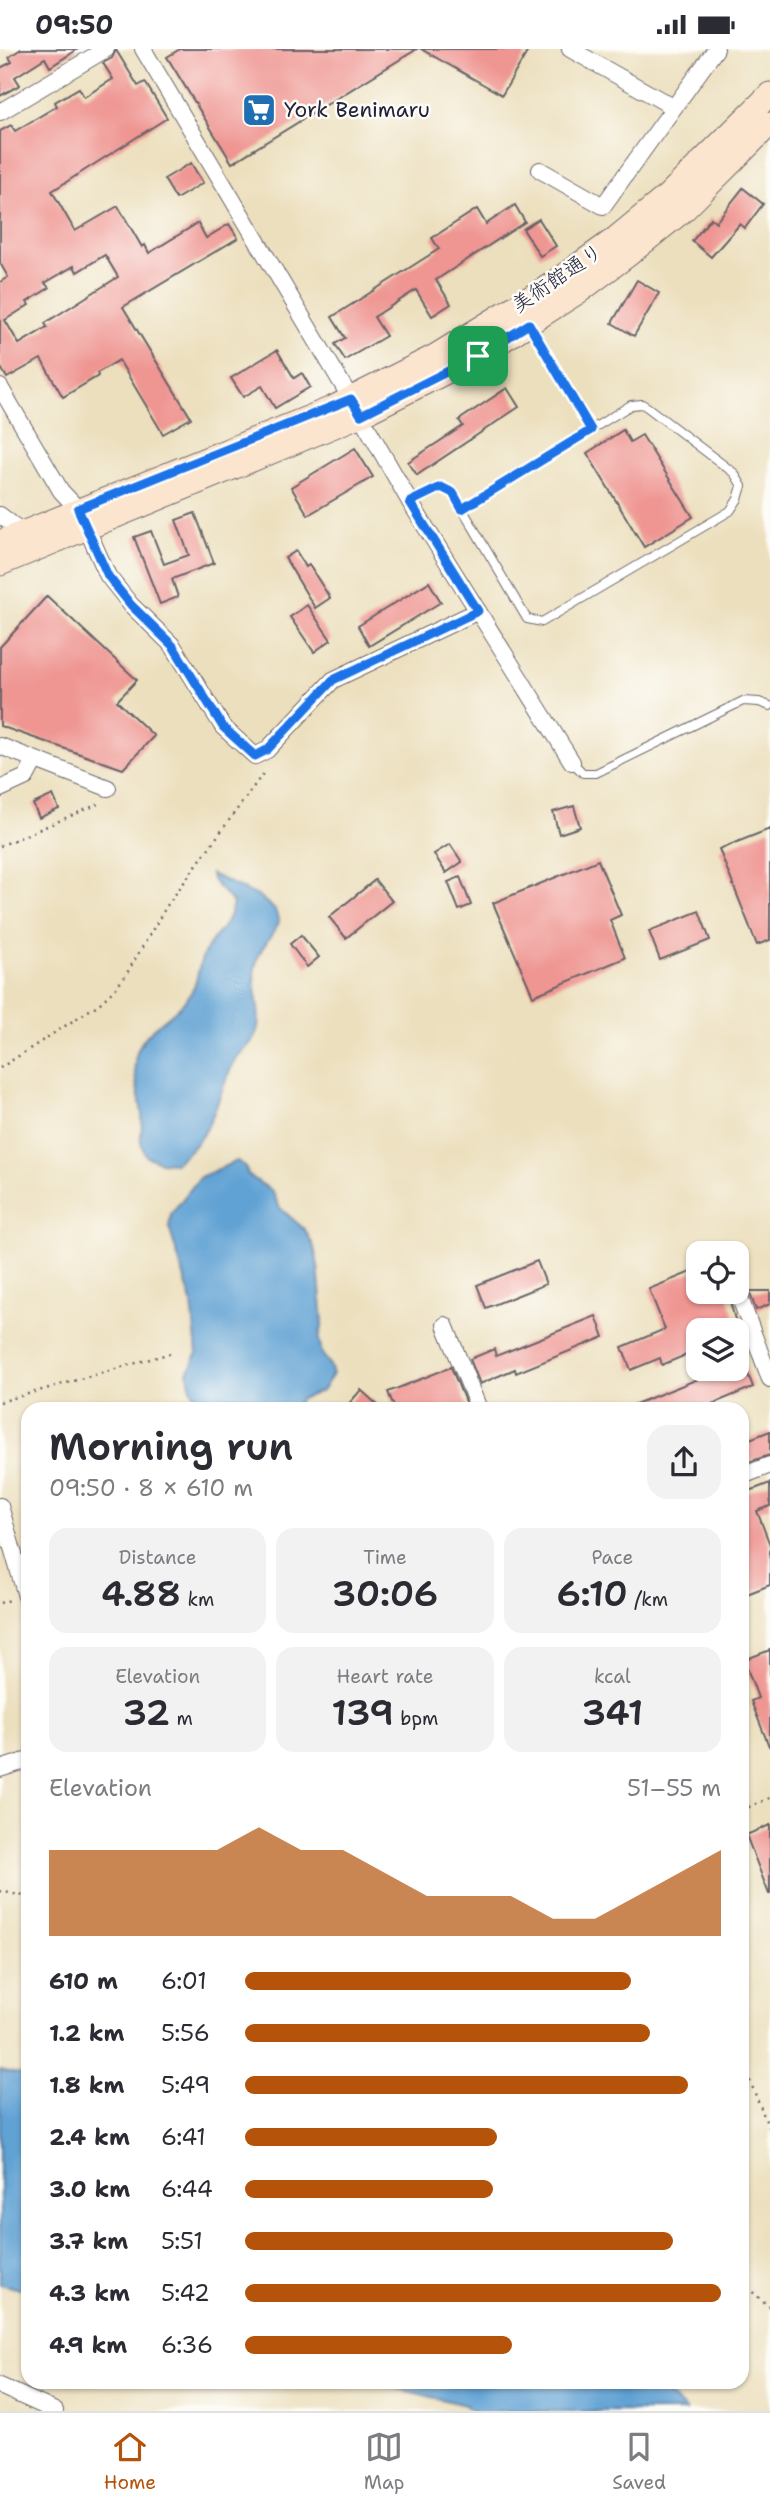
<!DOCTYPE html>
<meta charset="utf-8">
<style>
:root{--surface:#fff;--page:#f2f2f3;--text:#2b2b33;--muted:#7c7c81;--line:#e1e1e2;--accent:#b45309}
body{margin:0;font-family:"Shantell Sans","Klee One",sans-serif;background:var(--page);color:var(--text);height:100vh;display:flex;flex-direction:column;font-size:26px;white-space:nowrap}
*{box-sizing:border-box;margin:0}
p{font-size:23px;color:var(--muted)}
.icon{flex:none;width:38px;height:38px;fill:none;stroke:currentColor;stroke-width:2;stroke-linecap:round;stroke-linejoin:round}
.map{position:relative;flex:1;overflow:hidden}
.side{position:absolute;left:21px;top:1353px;width:728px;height:987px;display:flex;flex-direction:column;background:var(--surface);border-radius:21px;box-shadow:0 2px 5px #0004}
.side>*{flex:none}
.buttons{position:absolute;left:686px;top:1192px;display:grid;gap:14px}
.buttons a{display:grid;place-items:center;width:63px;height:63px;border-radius:14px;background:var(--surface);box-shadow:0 2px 5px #0004;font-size:35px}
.pin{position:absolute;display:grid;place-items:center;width:60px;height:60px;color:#fff;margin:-30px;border-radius:14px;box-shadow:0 4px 10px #0006}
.round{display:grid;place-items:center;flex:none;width:74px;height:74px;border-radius:21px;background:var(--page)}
.headline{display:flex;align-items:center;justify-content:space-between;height:119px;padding:0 28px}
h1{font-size:38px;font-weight:600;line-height:52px}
.figures{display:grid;grid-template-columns:repeat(3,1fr);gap:10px;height:119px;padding:7px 28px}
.figures div{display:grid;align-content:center;border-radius:18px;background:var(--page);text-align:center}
.figures b{font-size:35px;font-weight:600}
.figures small{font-size:19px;font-weight:400}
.figures p{font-size:19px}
.chart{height:196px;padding:14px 28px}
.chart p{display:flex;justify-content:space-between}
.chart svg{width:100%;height:126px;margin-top:7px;fill:var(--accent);opacity:.7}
ul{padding:0 28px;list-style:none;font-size:23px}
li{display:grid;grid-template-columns:112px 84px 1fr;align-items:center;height:52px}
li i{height:18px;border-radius:9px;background:var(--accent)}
.status{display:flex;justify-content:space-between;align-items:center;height:49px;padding:0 35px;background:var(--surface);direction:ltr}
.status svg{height:19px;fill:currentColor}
.dock{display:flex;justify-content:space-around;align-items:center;height:98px;border-top:2px solid var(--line);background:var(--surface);font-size:19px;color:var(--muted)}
.dock a{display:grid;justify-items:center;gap:4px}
.dock .current{color:var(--accent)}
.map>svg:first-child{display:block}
.water{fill:#61a2d4;stroke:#426288;stroke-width:2}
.building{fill:#ef9592;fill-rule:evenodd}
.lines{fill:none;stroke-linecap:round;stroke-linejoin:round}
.lane-casing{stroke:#696468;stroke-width:10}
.street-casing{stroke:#696468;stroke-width:18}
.secondary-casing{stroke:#696468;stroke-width:25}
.path{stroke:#696468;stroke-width:2.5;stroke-dasharray:2 5;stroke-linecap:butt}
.lane{stroke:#fff;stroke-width:8}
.street{stroke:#fff;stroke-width:16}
.secondary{stroke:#fce5cf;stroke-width:23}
.route-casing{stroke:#fff;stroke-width:14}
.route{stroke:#1a73e8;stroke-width:9}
.labels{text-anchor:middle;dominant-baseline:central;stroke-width:5;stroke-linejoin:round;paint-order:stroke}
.poi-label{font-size:21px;fill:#22223b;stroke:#fdfcf7;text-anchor:start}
.street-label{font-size:21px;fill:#22223b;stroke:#fdfcf7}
</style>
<div class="status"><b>09:50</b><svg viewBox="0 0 49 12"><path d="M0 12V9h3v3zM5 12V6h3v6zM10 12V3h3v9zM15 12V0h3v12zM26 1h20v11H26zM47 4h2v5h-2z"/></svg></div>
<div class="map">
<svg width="770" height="2362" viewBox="0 0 770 2362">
<rect width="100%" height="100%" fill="#fdfcf7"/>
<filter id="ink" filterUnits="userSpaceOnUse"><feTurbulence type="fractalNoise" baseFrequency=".0143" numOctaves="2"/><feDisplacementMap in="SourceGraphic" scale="14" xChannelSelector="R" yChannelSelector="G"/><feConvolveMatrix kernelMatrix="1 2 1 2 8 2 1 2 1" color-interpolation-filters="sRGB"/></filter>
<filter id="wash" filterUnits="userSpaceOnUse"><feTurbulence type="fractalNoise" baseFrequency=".00686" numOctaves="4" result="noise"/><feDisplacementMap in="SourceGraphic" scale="28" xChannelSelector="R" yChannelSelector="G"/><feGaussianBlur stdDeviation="1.57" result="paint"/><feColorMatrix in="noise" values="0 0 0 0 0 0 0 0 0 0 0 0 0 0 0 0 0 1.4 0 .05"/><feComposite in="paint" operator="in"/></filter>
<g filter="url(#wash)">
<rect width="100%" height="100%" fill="#ecdfbd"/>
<g class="water">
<path d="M211 825 260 848 275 861 279 873C273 888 259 898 256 915 250 935 262 958 258 979 255 996 242 999 234 1013 212 1057 218 1081 175 1114L161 1113 147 1108C135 1086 144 1087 142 1067 141 1047 130 1023 137 1003 145 980 168 971 184 953 200 936 195 924 204 905 213 884 229 879 233 854L212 831Z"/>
<path d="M237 1112 245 1117 248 1126 272 1142 280 1159 305 1181 314 1198 318 1217 323 1273 319 1290 322 1305 329 1314 333 1325 322 1342 301 1350 292 1360H201L190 1336 188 1324 197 1305 192 1254 169 1178 171 1165 200 1128Z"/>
<path d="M0 2021 28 2027V2242L0 2235Z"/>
<path d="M370 2333H655L686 2362H472L465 2356Z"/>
</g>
<g id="blocks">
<g class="building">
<path d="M21 0H78L50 18 45 9 15 28 20 36 0 47V19L12 13 9 8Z"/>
<path d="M180 0H417L232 114 167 8Z"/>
<path d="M421 0H529L502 46Z"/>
<path d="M116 1 138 37 145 33 167 69 52 142 75 182 118 157 142 198 145 196 149 204 198 174 206 189 229 175 238 189 123 258 191 369 163 385 119 311 97 324 98 327 63 348 41 310 7 329 0 317V233L8 228 0 214V82L11 76 15 82 57 57 55 53 79 39 84 48 113 30 103 14 112 9ZM105 206 118 228 45 274 47 278 19 295 5 271 29 256 27 253 49 239 45 234 74 217 77 223Z"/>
<path d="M191 114 203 134 176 150 164 130Z"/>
<path d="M743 139 763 155 745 179 740 175 711 208 692 192 711 169 716 173Z"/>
<path d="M515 156 525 173 436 231 451 255 432 267 416 241 374 268 386 287 345 311 335 295 345 289 332 268 439 200 432 189 477 160 486 175Z"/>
<path d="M539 170 556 197 540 207 523 180Z"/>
<path d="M637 231 659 244 634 287 612 274Z"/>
<path d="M277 301 294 329 302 324 310 338 275 359 262 337 243 348 231 329Z"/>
<path d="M507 339 519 358 417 426 408 413 463 377 459 371Z"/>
<path d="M623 381 630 393 642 386 693 468 644 498 587 404Z"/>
<path d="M355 399 373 428 308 466 291 438Z"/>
<path d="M195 464 214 514 172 530 178 548 160 555 134 488 151 482 164 515 189 506 176 471Z"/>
<path d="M296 502 306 518 309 516 330 549 315 559 285 509Z"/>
<path d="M429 533 441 553 369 597 358 577Z"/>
<path d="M47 547 137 631 117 652 154 687 123 720 0 677V598Z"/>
<path d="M307 556 331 591 314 603 290 568Z"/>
<path d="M53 746 59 760 39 769 33 755Z"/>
<path d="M574 757 580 778 559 785 553 763Z"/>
<path d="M770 780V891L757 896 719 800Z"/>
<path d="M450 795 462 813 446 824 434 805Z"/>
<path d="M598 811 621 866 610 871 625 909 533 947 493 854Z"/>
<path d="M460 828 471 856 459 861 448 833Z"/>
<path d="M375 831 392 852 346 889 329 868Z"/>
<path d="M699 862 710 891 660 911 649 882Z"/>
<path d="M301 886 319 908 307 918 290 895Z"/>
<path d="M537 1212 546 1235 486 1259 477 1236Z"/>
<path d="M698 1220V1242H727L738 1281H698V1301L662 1316 660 1309 631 1321 622 1298 665 1280 649 1240Z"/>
<path d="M749 1242H770V1255L756 1261Z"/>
<path d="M596 1267 604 1288 516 1324 515 1320 480 1335 470 1310 494 1300 496 1307Z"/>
<path d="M451 1318 468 1360H395L388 1343Z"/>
<path d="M723 1320H746L753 1338 700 1360H623Z"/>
<path d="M361 1341 382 1360H344Z"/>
<path d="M770 1382V1406L749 1413 742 1393Z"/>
<path d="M770 1434V1457L757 1462 770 1496V1536L742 1547V1445Z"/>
<path d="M770 1601V1697H769L751 1652 758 1649 744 1611Z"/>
<path d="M770 1776V1845H769L746 1786Z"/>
</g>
</g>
</g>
<g filter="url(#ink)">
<use href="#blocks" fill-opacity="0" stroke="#696468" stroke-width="2"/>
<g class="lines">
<g class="lane-casing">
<g id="lane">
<path d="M531 278 591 381"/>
<path d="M410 453 441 438 453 444 527 570 542 573 730 462 738 450 742 437 734 424 647 358 642 355 631 356 462 460"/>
<path d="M572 713 583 724H596L743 652 759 653 770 657"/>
</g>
</g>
<g class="street-casing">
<g id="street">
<path d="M143 0 351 350 410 453 572 713"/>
<path d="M570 0 673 58"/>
<path d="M0 63 106 0"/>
<path d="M540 121 603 157 716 0"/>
<path d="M0 338 61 442 78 460 108 527 131 556 173 597 223 678 255 707 267 701 333 631 478 562"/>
<path d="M0 466 22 483"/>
<path d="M0 697 108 739"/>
<path d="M0 740 26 728 35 711"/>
<path d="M737 1241 770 1330"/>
<path d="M445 1276 479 1360"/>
<path d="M742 1427 770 1416"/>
<path d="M0 1457 28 1554"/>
<path d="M0 1720 28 1711"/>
<path d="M0 2337 55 2362"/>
</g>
</g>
<g class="secondary-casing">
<g id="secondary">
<path d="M0 493 332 359 435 307 549 237 616 189 667 147 770 45"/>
<path d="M0 515 361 366 478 307 580 242 628 206 684 161 770 75"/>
</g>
</g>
<g class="path">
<path d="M0 797 101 754"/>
<path d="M0 1019 99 955 114 941 124 929 166 858 262 726V720"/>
<path d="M0 1353 171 1304"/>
<path d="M0 1554 10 1551"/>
<path d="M742 1761 770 1749"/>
<path d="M0 1842 28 1848"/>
<path d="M742 2012 770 2082"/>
<path d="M742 2234 770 2258"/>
</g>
<use href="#lane" class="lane"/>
<use href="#street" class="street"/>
<use href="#secondary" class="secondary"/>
</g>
</g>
<g class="lines" filter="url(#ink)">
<g class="route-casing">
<path id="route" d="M529 275 591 381 462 460 453 444 441 438 410 453 478 562 333 631 267 701 255 707 223 678 173 597 131 556 108 527 78 460 351 350 361 366 478 307Z"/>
</g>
<use href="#route" class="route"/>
</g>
<defs>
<g id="supermarket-square" transform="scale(1.75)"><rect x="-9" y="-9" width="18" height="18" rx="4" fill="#1f6fb2" stroke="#fdfcf7"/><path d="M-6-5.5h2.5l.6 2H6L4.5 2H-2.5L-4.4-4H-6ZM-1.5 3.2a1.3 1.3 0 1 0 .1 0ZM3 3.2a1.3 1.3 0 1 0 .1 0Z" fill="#fff"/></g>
</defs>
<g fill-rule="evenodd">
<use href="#supermarket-square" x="259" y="61"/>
</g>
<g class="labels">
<g class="poi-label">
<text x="284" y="61">York Benimaru</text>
</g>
<g class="street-label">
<text transform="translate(557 229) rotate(-34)">美術館通り</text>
</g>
</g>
</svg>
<div class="buttons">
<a><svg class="icon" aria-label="locate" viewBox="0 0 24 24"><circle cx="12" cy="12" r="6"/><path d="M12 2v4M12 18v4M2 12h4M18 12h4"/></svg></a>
<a><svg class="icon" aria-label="layers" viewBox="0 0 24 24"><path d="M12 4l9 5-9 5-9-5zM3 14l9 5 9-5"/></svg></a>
</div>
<div class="pin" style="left:478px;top:307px;background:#1e9e55"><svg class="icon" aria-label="arrive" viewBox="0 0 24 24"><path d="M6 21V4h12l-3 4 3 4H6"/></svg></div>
<section class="side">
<div class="headline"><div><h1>Morning run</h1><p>09:50 · 8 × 610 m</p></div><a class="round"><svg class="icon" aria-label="share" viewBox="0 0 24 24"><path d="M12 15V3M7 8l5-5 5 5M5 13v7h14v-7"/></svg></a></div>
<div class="figures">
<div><p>Distance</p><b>4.88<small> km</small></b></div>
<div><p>Time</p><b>30:06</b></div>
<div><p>Pace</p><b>6:10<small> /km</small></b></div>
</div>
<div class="figures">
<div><p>Elevation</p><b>32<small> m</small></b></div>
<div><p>Heart rate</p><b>139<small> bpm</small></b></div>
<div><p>kcal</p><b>341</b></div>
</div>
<div class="chart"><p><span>Elevation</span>51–55 m</p>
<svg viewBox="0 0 160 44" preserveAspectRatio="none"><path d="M0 44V14L10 14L20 14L30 14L40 14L50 6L60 14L70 14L80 22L90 30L100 30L110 30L120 38L130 38L140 30L150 22L160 14V44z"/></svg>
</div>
<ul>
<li><b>610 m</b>6:01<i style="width:81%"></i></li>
<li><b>1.2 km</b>5:56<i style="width:85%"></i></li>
<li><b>1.8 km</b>5:49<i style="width:93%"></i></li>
<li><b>2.4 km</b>6:41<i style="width:53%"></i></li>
<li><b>3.0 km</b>6:44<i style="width:52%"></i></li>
<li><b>3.7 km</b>5:51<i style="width:90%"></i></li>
<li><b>4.3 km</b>5:42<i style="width:100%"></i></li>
<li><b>4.9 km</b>6:36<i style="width:56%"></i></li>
</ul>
</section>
</div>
<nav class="dock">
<a class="current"><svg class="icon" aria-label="home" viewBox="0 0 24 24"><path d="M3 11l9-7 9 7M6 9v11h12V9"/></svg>Home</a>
<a><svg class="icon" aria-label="map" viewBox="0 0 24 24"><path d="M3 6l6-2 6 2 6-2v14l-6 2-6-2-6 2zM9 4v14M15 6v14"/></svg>Map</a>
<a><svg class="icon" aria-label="saved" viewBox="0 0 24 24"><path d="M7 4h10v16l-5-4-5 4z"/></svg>Saved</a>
</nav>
